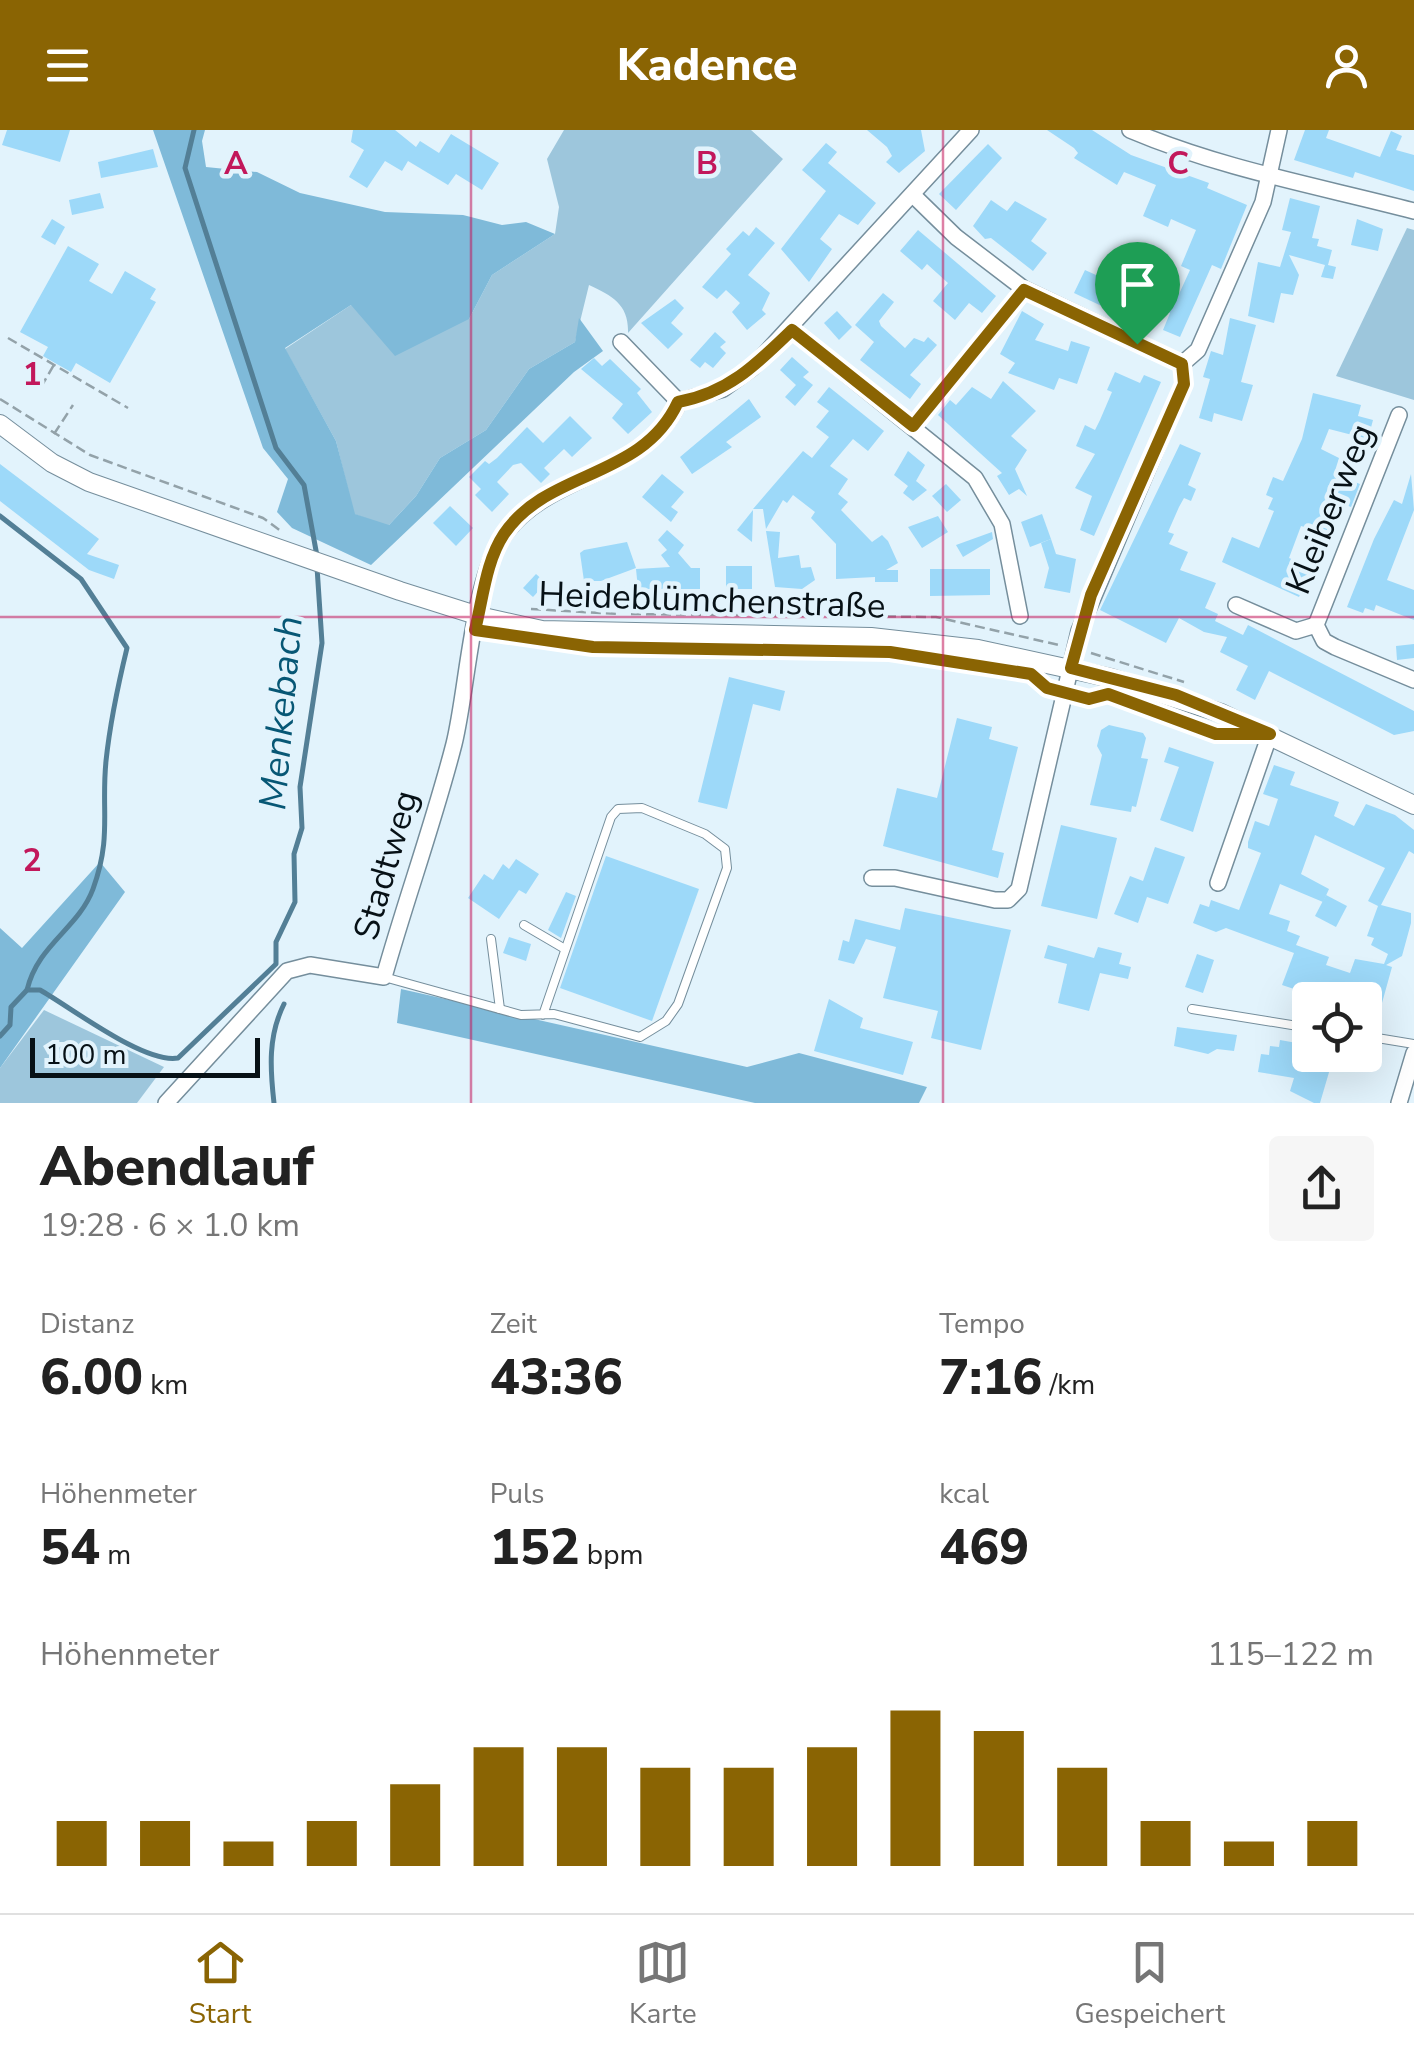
<!DOCTYPE html>
<html lang="de">
<meta charset="utf-8">
<style>
:root{--surface:#fff;--page:#f6f6f6;--text:#222;--muted:#767676;--line:#e0e0e0;--accent:#8a6403}
body{margin:0;font-family:"Nunito Sans",sans-serif;background:var(--page);color:var(--text);height:100vh;display:flex;flex-direction:column;font-size:38px;white-space:nowrap}
*{box-sizing:border-box;margin:0}
p{font-size:32px;color:var(--muted)}
.icon{flex:none;width:55px;height:55px;fill:none;stroke:currentColor;stroke-width:2;stroke-linecap:round;stroke-linejoin:round}
.map{position:relative;height:973px;overflow:hidden}
.details{display:flex;flex-direction:column;background:var(--surface);flex:1}
.details>*{flex:none}
.buttons{position:absolute;left:1292px;top:852px;display:grid;gap:20px}
.buttons a{display:grid;place-items:center;width:90px;height:90px;border-radius:10px;background:var(--surface);box-shadow:0 10px 40px #0002;font-size:50px}
.scale{position:absolute;left:30px;bottom:25px;width:230px;box-sizing:border-box;padding-left:10px;border:5px solid #071116;border-top:0;font-size:28px;line-height:35px;white-space:nowrap;color:#071116;-webkit-text-stroke:8px #e2f3fc;paint-order:stroke}
.pin{position:absolute;display:grid;place-items:center;width:85px;height:85px;color:#fff;margin:-102px -42px;border-radius:50% 50% 50% 0;rotate:-45deg;box-shadow:0 0 10px #0007}
.pin .icon{rotate:45deg}
.round{display:grid;place-items:center;flex:none;width:105px;height:105px;border-radius:10px;background:var(--page)}
.summary{display:flex;align-items:center;justify-content:space-between;height:170px;padding:0 40px}
h1{font-size:55px;font-weight:800;line-height:75px}
.metrics{display:grid;grid-template-columns:repeat(3,1fr);gap:15px;height:170px;padding:10px 40px}
.metrics div{display:grid;align-content:center}
.metrics b{font-size:50px;font-weight:800}
.metrics small{font-size:28px;font-weight:400}
.metrics p{font-size:28px}
.chart{height:280px;padding:20px 40px}
.chart p{display:flex;justify-content:space-between}
.chart svg{width:100%;height:180px;margin-top:10px;stroke:var(--accent);stroke-width:6}
header{display:flex;justify-content:space-between;align-items:center;height:130px;padding:0 40px;background:var(--accent);color:#fff;font-size:45px;font-weight:800}
.tabs{display:flex;justify-content:space-around;align-items:center;height:140px;border-top:2px solid var(--line);background:var(--surface);font-size:28px;color:var(--muted)}
.tabs a{display:grid;justify-items:center;gap:5px}
.tabs .selected{color:var(--accent)}
.map>svg:first-child{display:block}
.green{fill:#9dc6dc}
.forest{fill:#7fbad9}
.lines{fill:none;stroke-linecap:round;stroke-linejoin:round}
.stream{stroke:#537f96;stroke-width:5}
.building{fill:#9dd9f9;fill-rule:evenodd}
.service-casing{stroke:#758e9c;stroke-width:10}
.minor-casing{stroke:#758e9c;stroke-width:18}
.tertiary-casing{stroke:#758e9c;stroke-width:20}
.path{stroke:#93a2a9;stroke-width:2.5;stroke-dasharray:10 5;stroke-linecap:butt}
.service{stroke:#fff;stroke-width:8}
.minor{stroke:#fff;stroke-width:15}
.tertiary{stroke:#fff;stroke-width:18}
.route-casing{stroke:#fff;stroke-width:20}
.route{stroke:#8a6403;stroke-width:12}
.grid{fill:none;stroke:#c2185b;stroke-width:2.5;stroke-opacity:0.55}
.labels{text-anchor:middle;dominant-baseline:central;stroke-width:9;stroke-linejoin:round;paint-order:stroke}
.street-label{font-size:35px;fill:#071116;stroke:#e2f3fc}
.water-label{font-size:38px;font-style:italic;fill:#075775;stroke:#e2f3fc}
.grid-label{font-size:32px;text-anchor:middle;font-weight:bold;fill:#c2185b;stroke:#e2f3fc;stroke-width:9;stroke-linejoin:round;paint-order:stroke}
</style>
<header><svg class="icon" aria-label="menu" viewBox="0 0 24 24"><path d="M4 6h16M4 12h16M4 18h16"/></svg>Kadence<svg class="icon" aria-label="person" viewBox="0 0 24 24"><circle cx="12" cy="8" r="4"/><path d="M4 21q1-7 8-7t8 7"/></svg></header>
<div class="map">
<svg width="1414" height="973" viewBox="0 0 1414 973">
<rect width="100%" height="100%" fill="#e2f3fc"/>
<g class="green">
<path d="M564 0H751L783 29 628 203C629 175 613 166 589 155L575 212 529 239 486 300 440 328 416 366 388 396 354 384 336 311 285 219 351 175 469 189 492 145 555 104 559 77 547 29Z"/>
<path d="M1407 98 1414 100V270L1336 246Z"/>
<path d="M44 880 164 937 137 973H0V938Z"/>
</g>
<g class="forest">
<path d="M153 0H205L202 11 206 37 257 42 300 63 385 82 463 85 502 95 526 92 555 104 492 145 469 189 395 226 351 175 285 218 336 311 355 384 389 395 416 366 440 328 486 300 529 239 575 212 579 188 603 221 574 242 371 435 292 398 277 382 288 349 263 318Z"/>
<path d="M100 732 125 762 0 938V798L22 818Z"/>
<path d="M401 859 747 937 799 923 927 957 919 973H755L397 893Z"/>
</g>
<g class="lines">
<g class="stream">
<path d="M194 0 185 38 276 318 304 355 317 426"/>
<path d="M0 386 81 449 127 518C118 555 110 593 106 631 101 681 112 707 93 759 78 799 38 814 27 860"/>
<path d="M0 906 10 895 11 877 27 860H40C72 878 144 934 178 928L276 834V812L295 772 294 724 302 698 300 657 322 513 317 437"/>
<path d="M274 973C270 938 268 906 284 874"/>
</g>
</g>
<g class="building">
<path d="M7 0H70L60 32 2 15Z"/>
<path d="M353 0H395L416 17 420 11 439 23 451 4 499 33 482 60 456 44 448 55 408 31 402 41 385 31 367 58 349 47 364 20 351 12Z"/>
<path d="M867 0H921L925 21 899 43 886 32 892 26 887 17Z"/>
<path d="M1047 0H1092L1131 25 1209 53 1207 58 1247 75 1221 139 1212 135 1180 207 1163 200 1170 183 1142 171 1147 158 1160 164 1164 157 1179 164 1190 140 1181 136 1196 100 1171 89 1168 97 1143 86 1156 55 1124 42 1117 55 1074 28 1078 23 1074 18Z"/>
<path d="M1305 0H1329L1326 8 1380 27 1391 1 1402 6 1396 20 1414 25V61L1355 42 1353 48 1294 30Z"/>
<path d="M826 13 837 22 828 33 876 73 858 95 839 84 820 109 832 119 809 152 781 119 826 61 802 40Z"/>
<path d="M988 14 1002 28 956 80 939 64Z"/>
<path d="M153 19 158 37 101 48 98 32Z"/>
<path d="M100 63 104 78 72 85 69 70Z"/>
<path d="M1290 68 1320 76 1312 108 1319 109 1317 116 1332 120 1328 135 1336 137 1333 149 1321 147 1325 135 1289 125 1299 145 1293 165 1281 163 1274 193 1248 186 1258 132 1280 137 1291 102 1282 100Z"/>
<path d="M991 70 1007 81 1015 71 1047 89 1031 111 1047 123 1033 141 991 108 985 109 973 96Z"/>
<path d="M52 89 65 97 55 115 41 107Z"/>
<path d="M1357 89 1383 99 1378 121 1351 115Z"/>
<path d="M756 97 775 113 748 145 770 163 762 180 766 184 747 200 732 182 740 173 726 160 717 169 702 157 731 124 726 119 743 101 749 106Z"/>
<path d="M918 100 996 166 982 183 969 173 955 190 933 171 948 153 927 134 922 140 900 121Z"/>
<path d="M68 116 99 134 89 151 112 164 125 141 156 159 150 169 156 172 110 253 76 233 71 242 55 233 43 226 48 217 20 202Z"/>
<path d="M1114 136 1130 144 1108 179 1074 163 1085 140 1107 150Z"/>
<path d="M883 163 894 172 879 191 881 196 905 218 914 208 924 212 928 207 937 215 910 245 921 254 910 269 860 230 874 212 855 195Z"/>
<path d="M675 169 684 178 671 193 683 204 668 219 641 193Z"/>
<path d="M837 181 852 197 839 210 824 193Z"/>
<path d="M1022 181 1044 194 1035 210 1068 221 1071 211 1090 217 1077 254 1059 248 1054 260 1008 243 1015 233 1000 224Z"/>
<path d="M1230 188 1256 195 1241 252 1253 255 1242 291 1214 283 1212 292 1199 288 1210 249 1203 247 1211 221 1223 225Z"/>
<path d="M715 202 726 212 720 217 726 223 713 238 705 232 700 238 690 230Z"/>
<path d="M792 227 809 242 803 247 813 255 795 276 785 267 796 255 780 240Z"/>
<path d="M594 228 602 236 610 229 641 259 637 263 652 282 628 304 612 288 623 274 581 239Z"/>
<path d="M1115 242 1140 253 1144 245 1161 252 1094 406 1080 400 1092 366 1075 358 1095 324 1076 316 1085 295 1095 300 1100 290 1112 262 1107 260Z"/>
<path d="M1003 251 1036 281 1011 306 1027 320 1015 339 1027 366 1019 359 1009 365 997 346 1002 343 938 285 950 270 956 275 972 257 991 269Z"/>
<path d="M829 257 884 301 868 321 853 309 830 336 848 349 838 364 848 372 841 380 872 412 882 405 888 411 898 433 886 440H898V452H875V447L836 449V414L811 388 815 382 793 365 787 373 783 370 766 399 763 379H753L803 321 812 328 829 307 816 297 829 281 817 272Z"/>
<path d="M1313 263 1361 275 1358 286 1373 290 1368 309 1329 299 1321 319 1339 328 1334 344 1360 354 1351 377 1341 373 1329 404 1301 396 1289 428 1311 437 1299 467 1222 432 1232 407 1259 418 1274 381 1268 379 1273 368 1266 365 1273 347 1283 351 1302 309Z"/>
<path d="M749 269 761 287 726 312 732 317 692 344 680 327Z"/>
<path d="M570 286 592 308 572 327 564 319 544 338 550 344 541 353 521 333 513 335 497 352 509 364 492 382 475 365 481 359 469 347 485 331 489 334 497 328 527 297 543 313Z"/>
<path d="M1180 314 1201 323 1188 355 1196 359 1191 371 1184 368 1179 377 1168 402 1174 404 1169 414 1188 422 1180 440 1216 453 1205 478 1218 484 1215 491 1243 505 1248 495 1414 581V601L1394 605 1269 541 1255 570 1236 560 1248 536 1220 522 1227 507 1204 502 1179 488 1166 513 1100 480Z"/>
<path d="M908 321 925 335 916 351 927 360 913 371 903 363 908 356 894 345Z"/>
<path d="M0 334 99 409 87 424 119 435 114 449 89 440 0 371Z"/>
<path d="M662 344 684 362 671 377 678 382 671 392 642 367Z"/>
<path d="M1411 344 1414 380 1387 450 1414 460V490L1376 475 1374 481 1365 478 1363 483 1347 477 1374 409 1394 370 1402 374Z"/>
<path d="M946 354 961 370 947 382 932 366Z"/>
<path d="M450 376 473 398 456 416 433 393Z"/>
<path d="M753 380 752 412 737 400Z"/>
<path d="M1042 384 1051 409 1030 417 1021 392Z"/>
<path d="M938 386 948 402 922 418 908 397Z"/>
<path d="M667 400 684 415 678 423 691 438H700V459H638L636 439 670 437 661 425 667 420 658 410Z"/>
<path d="M766 401 780 402 778 428 799 425 801 438 811 437 815 450 802 459 775 457Z"/>
<path d="M992 402 993 409 963 427 956 415Z"/>
<path d="M1051 409 1056 424 1076 429 1070 463 1044 458 1049 438 1041 413Z"/>
<path d="M627 412 636 438 601 451H584L580 423 584 420Z"/>
<rect x="726" y="436" width="26" height="23"/>
<path d="M930 439H990V465L930 466Z"/>
<path d="M536 444 546 453 533 467 523 458Z"/>
<path d="M1414 514V528L1397 530 1396 516Z"/>
<path d="M729 547 785 561 780 581 753 574 727 679 698 672Z"/>
<path d="M957 588 992 597 989 609 1018 617 992 720 1004 723 998 748 883 716 897 658 937 668Z"/>
<path d="M1109 595 1143 603 1146 608 1141 628 1148 629 1136 677 1132 676 1131 682 1090 675 1102 625 1097 616 1101 600Z"/>
<path d="M1169 617 1214 632 1193 702 1160 690 1179 637 1164 632Z"/>
<path d="M1274 635 1295 642 1290 655 1339 672 1334 686 1354 696 1366 674 1395 685 1414 700V724L1409 721 1381 775 1411 783V793L1402 826 1386 835 1392 837 1377 891 1365 888V870H1314L1315 866 1282 855 1294 823 1226 798 1216 802 1193 793 1200 774 1209 777 1211 770 1239 780 1261 723 1248 718V712L1255 691 1269 696 1278 669 1263 664ZM1315 705 1385 738 1368 771 1378 776 1367 806 1374 808 1371 815 1388 824 1384 834 1355 829 1350 843 1326 835 1329 827 1296 815 1300 806 1287 801 1290 791 1269 784 1280 754 1323 772 1329 759 1301 744Z"/>
<path d="M1061 695 1117 708 1097 789 1041 776Z"/>
<path d="M1155 717 1185 727 1168 774 1147 767 1138 793 1114 784 1130 746 1143 751Z"/>
<path d="M606 726 699 759 652 891 560 858Z"/>
<path d="M516 729 539 744 526 764 519 760 499 789 468 768 484 744 493 750 503 734 509 739Z"/>
<path d="M566 762 576 766 561 808 548 800Z"/>
<path d="M1326 765 1347 776 1336 797 1315 786Z"/>
<path d="M905 778 1011 800 981 920 931 908 938 881 883 868 896 817 866 809 854 834 838 830 843 810 849 812 855 789 900 800Z"/>
<path d="M509 807 531 814 526 831 503 823Z"/>
<path d="M1048 815 1094 828 1098 817 1122 823 1119 834 1131 837 1128 849 1100 843 1089 881 1058 873 1067 834 1044 828Z"/>
<path d="M1197 824 1214 830 1203 863 1185 857Z"/>
<path d="M829 869 863 888 860 898 913 912 903 945 814 921Z"/>
<path d="M1177 897 1237 905 1234 921 1217 919 1208 924 1174 916Z"/>
<path d="M1280 910 1308 915 1307 925H1362L1358 939 1332 932 1320 973H1314L1290 961 1294 948 1258 942 1261 924 1269 925 1270 916 1279 917Z"/>
</g>
<g class="lines">
<g class="service-casing">
<g id="service">
<path d="M524 795 565 819"/>
<path d="M491 809 500 879"/>
<path d="M384 847 521 885 554 884 640 907 666 891 678 874 727 738 725 719 705 704 642 678 618 679 611 687 543 885"/>
<path d="M1192 879 1310 898"/>
<path d="M1365 906 1414 914"/>
</g>
</g>
<g class="minor-casing">
<g id="minor">
<path d="M1130 0C1222 39 1318 56 1414 81"/>
<path d="M914 66 956 107 1024 159 1182 234"/>
<path d="M792 200 975 348 1002 394 1020 486"/>
<path d="M621 212 679 272"/>
<path d="M679 272 723 259 752 238 971 0"/>
<path d="M1399 285 1316 495 1324 511 1335 517 1414 550"/>
<path d="M1236 475 1296 501 1316 495"/>
<path d="M872 748H895L995 770H1008L1019 759 1079 501 1184 253 1182 234 1198 220 1263 72 1279 0"/>
<path d="M1218 753 1270 604"/>
<path d="M166 973 287 841 310 835 384 847C406 769 434 692 454 614 468 558 472 444 507 401 555 341 645 345 679 272"/>
<path d="M1399 973 1414 923"/>
</g>
</g>
<g class="tertiary-casing">
<path id="tertiary" d="M0 294 52 333 89 352 400 461 479 486 542 500 871 507 978 519 1111 548 1221 583 1414 675"/>
</g>
<g class="path">
<path d="M8 208 128 278"/>
<path d="M41 257 55 233"/>
<path d="M0 269 90 325 263 388 281 401"/>
<path d="M920 287 1013 173"/>
<path d="M54 304 73 275"/>
<path d="M531 479 618 484"/>
<path d="M631 484 936 487 1059 515"/>
<path d="M1091 523 1184 552"/>
<path d="M1036 549 1049 558"/>
<path d="M1081 567 1107 564"/>
<path d="M1148 578 1225 605"/>
</g>
<use href="#service" class="service"/>
<use href="#minor" class="minor"/>
<use href="#tertiary" class="tertiary"/>
</g>
<g class="lines">
<g class="route-casing">
<path id="route" d="M1024 160 1182 234 1184 254 1091 465 1071 538 1176 565 1270 604H1216L1108 564 1089 569 1047 558 1031 544 890 522 593 517 475 500C483 468 486 431 504 404 548 339 642 350 678 272 728 263 757 234 792 200L913 296Z"/>
</g>
<use href="#route" class="route"/>
</g>
<path class="grid" d="M471 0V973M943 0V973M0 487H1414"/>
<g class="labels">
<g class="street-label">
<text transform="translate(1330 379) rotate(-68)">Kleiberweg</text>
<text transform="translate(712 470) rotate(2)">Heideblümchenstraße</text>
<text transform="translate(386 735) rotate(-74)">Stadtweg</text>
</g>
<g class="water-label">
<text transform="translate(281 583) rotate(-85)">Menkebach</text>
</g>
</g>
<g class="grid-label">
<text x="236" y="44">A</text>
<text x="707" y="44">B</text>
<text x="1178" y="44">C</text>
<text x="32" y="255">1</text>
<text x="32" y="741">2</text>
</g>
</svg>
<div class="buttons">
<a><svg class="icon" aria-label="locate" viewBox="0 0 24 24"><circle cx="12" cy="12" r="6"/><path d="M12 2v4M12 18v4M2 12h4M18 12h4"/></svg></a>
</div>
<div class="scale">100 m</div>
<div class="pin" style="left:1137px;top:214px;background:#1e9e55"><svg class="icon" aria-label="arrive" viewBox="0 0 24 24"><path d="M6 21V4h12l-3 4 3 4H6"/></svg></div>
</div>
<section class="details">
<div class="summary"><div><h1>Abendlauf</h1><p>19:28 · 6 × 1.0 km</p></div><a class="round"><svg class="icon" aria-label="share" viewBox="0 0 24 24"><path d="M12 15V3M7 8l5-5 5 5M5 13v7h14v-7"/></svg></a></div>
<div class="metrics">
<div><p>Distanz</p><b>6.00<small> km</small></b></div>
<div><p>Zeit</p><b>43:36</b></div>
<div><p>Tempo</p><b>7:16<small> /km</small></b></div>
</div>
<div class="metrics">
<div><p>Höhenmeter</p><b>54<small> m</small></b></div>
<div><p>Puls</p><b>152<small> bpm</small></b></div>
<div><p>kcal</p><b>469</b></div>
</div>
<div class="chart"><p><span>Höhenmeter</span>115–122 m</p>
<svg viewBox="0 0 160 44" preserveAspectRatio="none"><path d="M5 44V33M15 44V33M25 44V38M35 44V33M45 44V24M55 44V15M65 44V15M75 44V20M85 44V20M95 44V15M105 44V6M115 44V11M125 44V20M135 44V33M145 44V38M155 44V33"/></svg>
</div>
</section>
<nav class="tabs">
<a class="selected"><svg class="icon" aria-label="home" viewBox="0 0 24 24"><path d="M3 11l9-7 9 7M6 9v11h12V9"/></svg>Start</a>
<a><svg class="icon" aria-label="map" viewBox="0 0 24 24"><path d="M3 6l6-2 6 2 6-2v14l-6 2-6-2-6 2zM9 4v14M15 6v14"/></svg>Karte</a>
<a><svg class="icon" aria-label="saved" viewBox="0 0 24 24"><path d="M7 4h10v16l-5-4-5 4z"/></svg>Gespeichert</a>
</nav>
